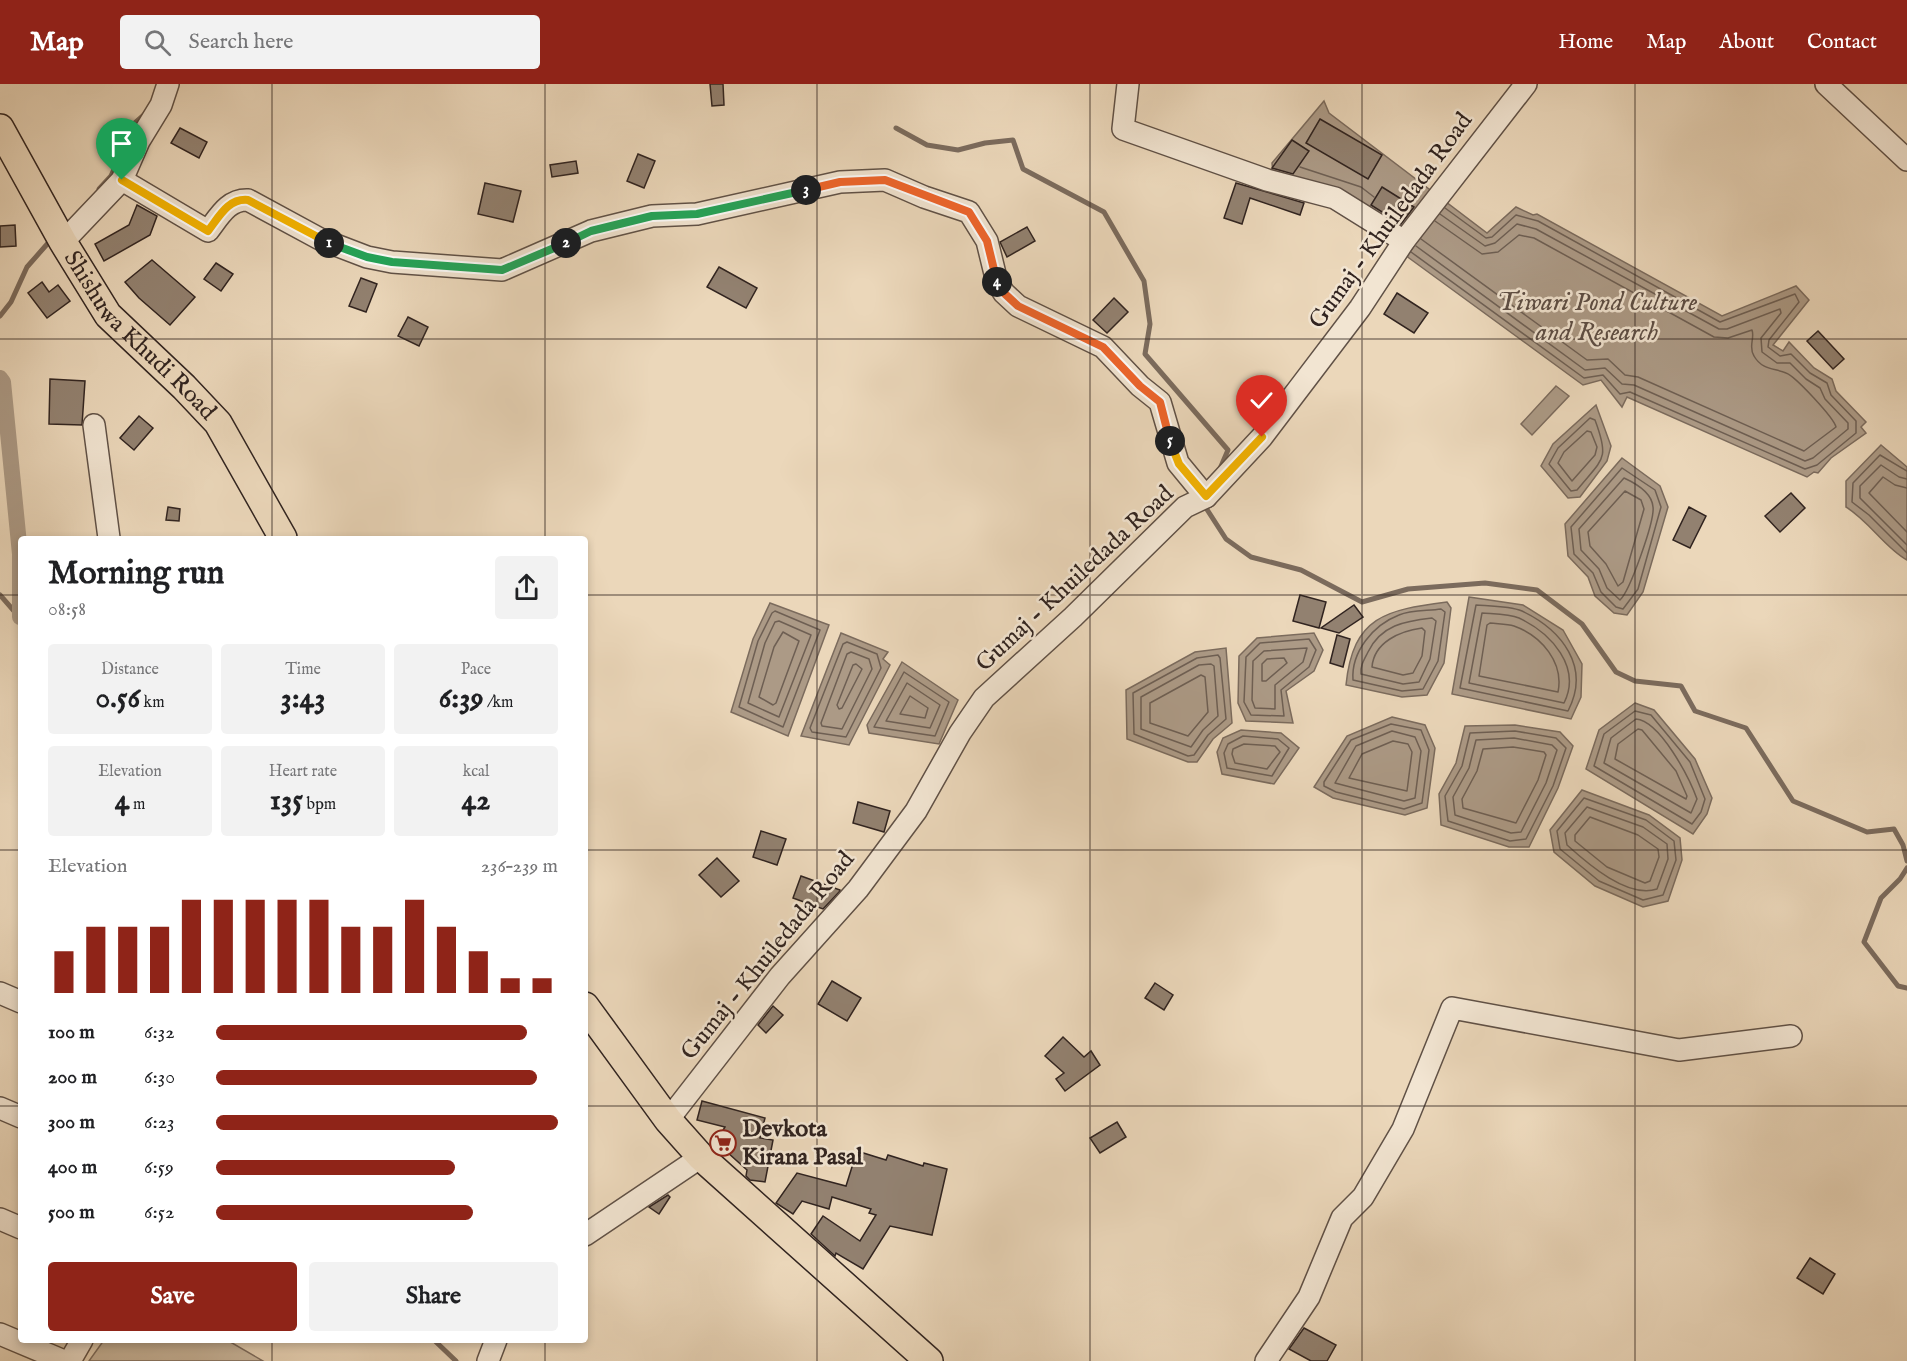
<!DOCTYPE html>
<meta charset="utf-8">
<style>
:root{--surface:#fff;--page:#f2f2f2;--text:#202124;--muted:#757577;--accent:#8f2418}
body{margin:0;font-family:"IM FELL English",serif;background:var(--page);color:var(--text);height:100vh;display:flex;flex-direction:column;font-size:22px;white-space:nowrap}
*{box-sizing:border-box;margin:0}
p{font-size:20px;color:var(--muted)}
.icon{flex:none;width:33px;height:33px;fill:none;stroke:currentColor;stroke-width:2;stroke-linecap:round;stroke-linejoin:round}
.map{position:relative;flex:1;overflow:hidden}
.side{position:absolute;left:18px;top:452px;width:570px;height:807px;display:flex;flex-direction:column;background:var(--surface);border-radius:6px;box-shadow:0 3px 9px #0003}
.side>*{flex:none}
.pin{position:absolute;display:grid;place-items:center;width:51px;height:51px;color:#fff;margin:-62px -26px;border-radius:50% 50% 50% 0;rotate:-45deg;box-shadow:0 0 6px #0007}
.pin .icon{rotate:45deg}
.km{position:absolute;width:30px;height:30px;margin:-15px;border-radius:50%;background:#222;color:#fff;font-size:16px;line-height:30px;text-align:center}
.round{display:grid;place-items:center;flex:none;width:63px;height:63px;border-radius:6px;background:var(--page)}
.overview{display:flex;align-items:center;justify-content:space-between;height:102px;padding:0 30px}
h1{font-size:33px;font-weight:800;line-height:45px}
.metrics{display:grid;grid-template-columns:repeat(3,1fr);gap:9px;height:102px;padding:6px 30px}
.metrics div{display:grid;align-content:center;border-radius:6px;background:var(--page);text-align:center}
.metrics b{font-size:30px;font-weight:800}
.metrics small{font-size:16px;font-weight:400}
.metrics p{font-size:16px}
.chart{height:168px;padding:12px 30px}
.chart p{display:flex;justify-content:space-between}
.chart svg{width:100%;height:108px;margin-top:6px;stroke:var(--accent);stroke-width:6}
.action{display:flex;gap:12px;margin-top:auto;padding:12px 30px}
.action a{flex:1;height:69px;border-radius:6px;background:var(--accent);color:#fff;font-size:24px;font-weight:800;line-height:69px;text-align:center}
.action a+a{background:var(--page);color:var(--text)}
ul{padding:0 30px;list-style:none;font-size:20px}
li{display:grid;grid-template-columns:96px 72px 1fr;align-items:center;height:45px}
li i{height:15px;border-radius:8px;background:var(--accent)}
header{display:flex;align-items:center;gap:36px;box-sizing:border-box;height:84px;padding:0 30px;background:var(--accent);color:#fff}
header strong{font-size:28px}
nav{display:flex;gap:33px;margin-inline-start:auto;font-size:21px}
.search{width:420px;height:54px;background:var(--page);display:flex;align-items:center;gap:15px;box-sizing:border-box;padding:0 21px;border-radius:6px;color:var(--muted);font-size:22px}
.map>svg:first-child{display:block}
.green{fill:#cbb9a0;stroke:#7e6e60;stroke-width:1.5}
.water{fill:#ac9a86;stroke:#7b6b5d;stroke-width:1.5}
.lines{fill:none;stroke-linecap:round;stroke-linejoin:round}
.shore{stroke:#6e5f53;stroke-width:1.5}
.stream{stroke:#7b6b5d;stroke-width:5}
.canal{stroke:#ac9a86;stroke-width:16}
.building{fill:#928170;stroke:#312420;stroke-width:1.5}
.minor-casing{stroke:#605146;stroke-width:24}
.major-casing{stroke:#312420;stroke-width:30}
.minor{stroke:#f2e5d2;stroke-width:21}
.major{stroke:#ebd7ba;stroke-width:27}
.split-1-casing{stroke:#fff;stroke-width:12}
.split-2-casing{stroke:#fff;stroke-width:12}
.split-3-casing{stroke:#fff;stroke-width:12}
.split-4-casing{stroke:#fff;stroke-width:12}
.split-5-casing{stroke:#fff;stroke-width:12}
.split-6-casing{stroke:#fff;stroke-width:12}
.split-1{stroke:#f5b400;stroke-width:8}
.split-2{stroke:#22a559;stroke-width:8}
.split-3{stroke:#22a559;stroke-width:8}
.split-4{stroke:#f0652b;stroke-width:8}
.split-5{stroke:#f0652b;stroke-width:8}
.split-6{stroke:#f5b400;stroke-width:8}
.grid{fill:none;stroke:#312420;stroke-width:1.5;stroke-opacity:0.55}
.labels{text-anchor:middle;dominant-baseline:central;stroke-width:5;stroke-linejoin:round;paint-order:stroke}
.street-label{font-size:24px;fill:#312420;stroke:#f2e5d2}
.poi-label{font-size:24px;font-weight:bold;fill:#312420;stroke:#f2e5d2;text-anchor:start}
.water-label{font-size:26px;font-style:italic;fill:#5c4d44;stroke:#f2e5d2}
</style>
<header>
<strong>Map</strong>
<div class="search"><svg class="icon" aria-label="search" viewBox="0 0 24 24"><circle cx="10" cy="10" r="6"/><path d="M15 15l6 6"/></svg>Search here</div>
<nav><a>Home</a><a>Map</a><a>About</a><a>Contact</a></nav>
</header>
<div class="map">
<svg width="1907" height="1277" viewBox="0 0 1907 1277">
<rect width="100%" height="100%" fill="#ebd7ba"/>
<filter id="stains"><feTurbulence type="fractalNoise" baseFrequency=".00333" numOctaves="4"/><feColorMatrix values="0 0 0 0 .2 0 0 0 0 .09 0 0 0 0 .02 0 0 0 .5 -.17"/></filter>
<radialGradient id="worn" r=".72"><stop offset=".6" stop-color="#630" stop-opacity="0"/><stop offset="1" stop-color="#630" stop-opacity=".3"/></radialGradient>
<path class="green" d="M104 1256H227L263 1277H89Z"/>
<g class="water">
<path d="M1324 17 1329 29 1487 149 1516 123 1533 131 1537 130 1722 232 1796 202 1809 216 1773 261 1783 267 1789 258 1814 284 1832 295 1836 307 1866 338 1861 343 1866 349 1831 374 1818 389 1814 388 1807 393 1627 313 1622 323 1601 296 1583 301 1409 174 1353 124 1274 100 1272 79Z"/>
<path d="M1556 302 1569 312 1532 351 1521 340Z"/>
<path d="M1596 321 1611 362 1607 377 1580 413 1568 414 1541 382 1553 360Z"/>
<path d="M1881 361 1907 383V476C1885 464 1870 438 1846 423V397Z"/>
<path d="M1622 374 1660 402 1668 423 1643 508 1627 531 1614 529 1595 512 1588 493 1568 472 1565 440Z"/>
<path d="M1469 513 1523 521 1563 546 1582 580 1581 613 1571 635 1452 610Z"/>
<path d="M1447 518 1451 524 1444 579 1427 611 1402 613 1346 601C1353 532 1386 526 1447 518Z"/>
<path d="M770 519 829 541 788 652 731 628 753 555Z"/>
<path d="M841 549 888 568 883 575 890 581 849 661 801 652Z"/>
<path d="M1314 549 1323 566 1314 587 1286 607 1293 639 1246 637 1238 619 1239 572 1257 554Z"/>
<path d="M1226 564 1232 639 1213 655 1197 678H1188L1127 655 1126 606 1195 568Z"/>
<path d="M902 578 958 616 939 660 869 649 867 641Z"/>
<path d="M1635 619 1654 626 1695 675 1712 714 1707 730 1693 750 1586 685 1599 646Z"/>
<path d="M1392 633 1425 641 1435 664 1427 724 1405 731 1333 714 1314 703 1347 652Z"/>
<path d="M1515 641 1560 648 1573 662 1558 704 1529 763H1509L1441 741 1439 710 1456 679 1465 642Z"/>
<path d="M1241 646 1281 649 1299 664 1274 700 1222 690 1217 668 1223 654Z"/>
<path d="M1582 706 1649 731 1680 754 1682 776 1668 817 1643 823 1595 802 1554 768 1550 746Z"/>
</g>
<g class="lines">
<g class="shore">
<path d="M1300 83 1361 103 1374 113"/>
<path d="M1421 155 1587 276 1608 275 1625 291 1638 293 1804 367 1836 343C1834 334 1795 292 1786 289 1774 284 1762 286 1754 272 1748 263 1755 254 1752 246L1728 254 1714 253 1534 154 1519 151 1498 168 1482 170 1435 137"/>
<path d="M1416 162 1585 286 1605 284 1622 300 1634 301 1805 377 1813 374 1848 345V339L1825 315 1820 304 1806 295 1790 279H1777L1762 268 1761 254 1781 229 1780 225 1727 245H1719L1536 145 1517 140 1495 159 1485 162 1440 130"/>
<path d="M1411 168 1584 294 1603 291 1620 310 1630 308 1805 385 1817 381 1856 349V337L1831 311 1827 299 1810 289 1791 270 1780 272 1768 263 1769 256 1799 218 1795 210 1720 238 1538 137 1516 131 1492 153 1486 154 1445 124"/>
<path d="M1590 334 1595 336C1610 376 1603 374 1577 406L1571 407 1549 380 1558 364Z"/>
<path d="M1587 347 1591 348 1597 363 1595 371 1572 397 1558 379 1564 368Z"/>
<path d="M1622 384 1655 406 1661 423 1638 505 1623 525 1616 523 1601 508 1593 489 1574 470 1571 443Z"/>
<path d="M1907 387 1880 371 1853 399 1852 418 1869 431 1907 469"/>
<path d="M1624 394C1635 399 1652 409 1653 423 1655 436 1630 507 1620 516L1607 504 1599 485 1581 466 1579 445Z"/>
<path d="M1907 395 1899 393 1881 381 1860 402V414L1907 461"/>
<path d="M1907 404 1895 401 1883 393 1869 409 1907 448"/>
<path d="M1625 407 1641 416 1644 425 1623 498 1618 502 1606 480 1590 462 1588 448Z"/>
<path d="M1476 521C1490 522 1510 522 1522 527 1562 546 1591 583 1568 627L1460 604Z"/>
<path d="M1441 525 1445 528 1438 577 1423 605 1402 607 1353 596C1351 568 1373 541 1399 531 1411 526 1428 527 1441 525Z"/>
<path d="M775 527 820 546 783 643 739 623 758 557 772 529Z"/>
<path d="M1482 529C1493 530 1509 530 1519 534 1551 549 1582 583 1564 619L1469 599Z"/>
<path d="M1432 534 1436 537 1430 575 1419 598 1403 600 1361 590C1360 582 1364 576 1368 568 1381 541 1405 537 1432 534Z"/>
<path d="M779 537 811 551 779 633 748 619 765 559 775 538Z"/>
<path d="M1490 539C1498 540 1507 540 1514 542 1542 552 1564 579 1558 608L1479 592 1487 541Z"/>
<path d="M1422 544 1425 547 1422 572 1413 589 1403 591 1372 583C1374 558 1400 547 1422 544Z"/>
<path d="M783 548 799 557 776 619 773 621 759 613 774 563Z"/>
<path d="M1309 555 1316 566 1309 583 1281 606 1284 632 1251 631 1244 618 1246 573 1260 559Z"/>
<path d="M847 558 877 570 881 584 846 653 812 648 810 644 843 560Z"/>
<path d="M1307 564 1303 578 1275 601V625L1255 624 1252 616 1253 577 1264 567Z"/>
<path d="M851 568 869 575 872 585 842 645 822 642 821 639 847 570Z"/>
<path d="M1218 571 1220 574 1226 635 1208 651 1194 671 1188 672 1134 650 1133 609 1197 574Z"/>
<path d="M1284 574 1287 579 1266 597H1262V580L1267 575Z"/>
<path d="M856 580 862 585 842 624 839 625 837 621 853 581Z"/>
<path d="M1211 580 1214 582 1218 632 1203 646 1191 663 1141 645V613L1199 581Z"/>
<path d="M904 588 949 618 935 652 874 643Z"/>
<path d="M1201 591 1205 593 1208 628 1188 652 1150 639V619Z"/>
<path d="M907 599 940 621 930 644 886 637Z"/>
<path d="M910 612 928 624 925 634 900 630Z"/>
<path d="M1635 627 1651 631 1690 678 1705 715 1701 728 1692 740 1594 682 1604 650Z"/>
<path d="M1636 635C1660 637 1689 693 1697 715L1691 729 1604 679 1611 654Z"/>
<path d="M1391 640 1421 646 1429 666 1422 719 1404 725 1336 708 1324 702V698L1351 656Z"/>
<path d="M1638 645 1642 646 1676 687 1687 712 1686 715 1615 675 1618 660Z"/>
<path d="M1392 647 1415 653 1421 667 1415 714 1404 717 1335 699 1356 662Z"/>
<path d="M1515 647 1556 654 1566 664 1553 702 1526 755 1510 757 1448 737 1445 712 1462 682 1470 649Z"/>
<path d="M1243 652 1278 655 1289 664 1272 692 1227 684 1224 669 1228 660Z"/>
<path d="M1514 654 1552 661 1557 666 1546 699 1521 748 1511 749 1455 731 1453 713 1469 684 1476 656Z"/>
<path d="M1393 657 1408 660 1412 668 1407 707 1349 694 1362 670Z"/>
<path d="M1244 660 1275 662 1280 668 1267 685 1235 679 1232 670 1233 665Z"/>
<path d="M1513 663 1544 668 1546 671 1538 696 1516 739 1463 724 1462 715 1477 687 1483 665Z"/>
<path d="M1584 714 1646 736 1674 757 1676 776 1663 811 1643 816 1599 797 1560 765 1557 747Z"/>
<path d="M1587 723 1643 743 1667 760 1668 775 1657 805C1628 815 1588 780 1567 761L1565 749Z"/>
<path d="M1590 733 1638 751 1658 765 1659 773 1650 797 1645 799 1607 783 1575 757V751Z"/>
</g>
<g class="stream">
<path d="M896 44 927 61 958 66 985 59 1013 56 1023 85 1104 128 1144 197 1150 240 1145 270 1228 366 1219 387"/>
<path d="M99 105 111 92 115 83 120 52 147 28"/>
<path d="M0 232 11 218 27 183 49 158"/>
<path d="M1206 424 1226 455 1251 473 1301 486 1362 518 1408 505 1485 499 1537 506 1582 540 1616 588 1635 597 1681 602 1695 627 1746 644 1793 717 1867 748 1894 745 1903 761 1907 777"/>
<path d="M0 511 21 535"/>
<path d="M1907 784 1900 795 1881 814 1864 858 1898 902 1907 904"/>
<path d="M434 1256 456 1277"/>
</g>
<path class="canal" d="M0 294 3 298 20 470V533"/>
</g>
<g class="building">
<path d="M710 0H723L724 21 712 22Z"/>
<path d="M1320 35 1382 71 1368 95 1306 59Z"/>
<path d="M180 44 207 58 199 74 171 59Z"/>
<path d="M1292 56 1309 67 1293 90 1272 84Z"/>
<path d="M638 70 655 77 644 104 627 97Z"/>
<path d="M576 77 578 89 552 93 550 81Z"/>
<path d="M485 99 521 107 513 138 478 130Z"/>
<path d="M1236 99 1304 119 1300 131 1250 114 1242 140 1224 134Z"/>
<path d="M1382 103 1414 123 1401 140 1371 121Z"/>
<path d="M137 121 157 132 150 151 104 177 95 160 129 141Z"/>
<path d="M15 141 16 162 0 163V142Z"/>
<path d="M1027 143 1035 157 1007 173 1000 158Z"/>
<path d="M152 176 195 213 170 241 139 214 125 198Z"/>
<path d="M216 179 233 190 221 207 204 195Z"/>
<path d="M719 183 757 204 746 224 707 203Z"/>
<path d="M361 194 377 200 366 228 349 222Z"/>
<path d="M42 198 49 208 58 201 70 217 47 234 28 209Z"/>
<path d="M1397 209 1428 229 1414 249 1384 230Z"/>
<path d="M1114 214 1128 228 1107 249 1093 236Z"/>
<path d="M408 233 428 243 419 262 398 252Z"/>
<path d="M1818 247 1844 275 1833 285 1807 257Z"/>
<path d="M50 295 85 297 82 341 49 340Z"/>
<path d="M139 332 153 344 134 366 120 354Z"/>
<path d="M1791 409 1805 424 1780 448 1765 432Z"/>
<path d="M168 423 180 425 179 437 166 436Z"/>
<path d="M1689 423 1706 432 1690 464 1673 456Z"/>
<path d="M1300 511 1326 518 1319 544 1293 537Z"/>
<path d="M1354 521 1363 533 1339 549 1321 544Z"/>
<path d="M1337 551 1350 555 1343 583 1330 579Z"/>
<path d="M858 718 890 727 884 748 853 739Z"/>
<path d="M761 747 786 755 777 781 753 773Z"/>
<path d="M717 774 739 797 721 813 699 791Z"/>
<path d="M801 792 840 806V807L823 825 793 814Z"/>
<path d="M832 897 861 914 847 937 818 920Z"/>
<path d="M1155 899 1173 911 1164 926 1145 914Z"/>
<path d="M773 922 783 931 766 949 758 941Z"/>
<path d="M1063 953 1084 973 1091 967 1100 981 1065 1007 1056 995 1064 989 1045 972Z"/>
<path d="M702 1017 765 1034 760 1054 773 1056 765 1098 750 1096 746 1092 747 1086 716 1058 725 1043 697 1036Z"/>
<path d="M1117 1038 1126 1053 1100 1069 1090 1054Z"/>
<path d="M857 1067 886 1076 888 1071 923 1082 924 1079 947 1085 932 1151 890 1142 863 1185 836 1169 835 1172 811 1150 823 1132 860 1157 876 1131 869 1129 871 1125 832 1113 829 1125 802 1117 793 1130 776 1119 797 1089 846 1102Z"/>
<path d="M668 1111 670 1113 659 1130 649 1123Z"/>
<path d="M1810 1174 1835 1190 1823 1210 1797 1194Z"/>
<path d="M1304 1244 1336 1261 1327 1277H1311L1289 1265Z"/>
</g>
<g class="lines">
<g class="minor-casing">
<g id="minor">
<path d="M1128 0 1123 45 1267 96 1335 114 1404 157"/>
<path d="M1826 0 1907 76"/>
<path d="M122 96 208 147C219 133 228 115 248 116L320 155 367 173 392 178 502 186 591 147 652 132 697 130 840 98 885 96 924 113 969 128 987 157 997 198 1004 209 1018 222 1103 263 1140 302 1160 318 1178 379 1206 413"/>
<path d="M63 158 122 96 139 57 161 21 168 0"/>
<path d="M94 341 109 454"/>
<path d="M0 909 21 918"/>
<path d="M0 1024 21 1033"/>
<path d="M668 1036 780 892 858 805 916 727 960 649 984 614 1073 533 1185 423 1206 413 1262 353 1360 224 1404 157 1526 0"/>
<path d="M0 1135 21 1144"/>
<path d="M585 1151 701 1073"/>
<path d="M0 1250 64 1277"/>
<path d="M70 1277 82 1256"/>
<path d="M488 1277 496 1256"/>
<path d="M1266 1277 1309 1213 1342 1134 1363 1113 1403 1045 1452 924 1679 966 1791 952"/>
</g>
</g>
<g class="major-casing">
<g id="major">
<path id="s1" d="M0 44 63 158 108 231 184 303 218 339 283 454"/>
<path d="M585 922 668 1036 701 1073 929 1277"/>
</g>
</g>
<use href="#minor" class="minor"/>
<use href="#major" class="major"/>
</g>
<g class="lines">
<g class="split-1-casing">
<path id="split-1" d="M122 96 208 147C219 133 228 114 248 116L329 159"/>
</g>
<g class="split-2-casing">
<path id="split-2" d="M329 159 367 173 392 178 502 186 566 159"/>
</g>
<g class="split-3-casing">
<path id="split-3" d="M566 159 591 147 652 132 697 130 806 106"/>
</g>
<g class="split-4-casing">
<path id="split-4" d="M806 106 840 98 885 96 969 128 987 157 997 198"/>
</g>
<g class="split-5-casing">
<path id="split-5" d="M997 198 1004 209 1018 222 1103 263 1140 302 1160 318 1170 357"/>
</g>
<g class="split-6-casing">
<path id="split-6" d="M1170 357 1179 380 1206 412 1262 353"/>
</g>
<use href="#split-1" class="split-1"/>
<use href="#split-2" class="split-2"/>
<use href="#split-3" class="split-3"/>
<use href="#split-4" class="split-4"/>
<use href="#split-5" class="split-5"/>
<use href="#split-6" class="split-6"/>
</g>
<path class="grid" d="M272 0V454M545 0V454M817 0V1277M1090 0V1277M1362 0V1277M1635 0V1277M0 255H1907M0 511H21M585 511H1907M0 766H21M585 766H1907M0 1022H21M585 1022H1907M272 1256V1277M545 1256V1277"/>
<defs>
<g id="supermarket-ring" transform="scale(1.35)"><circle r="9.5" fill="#f2e5d2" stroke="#8f2418" stroke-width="1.5"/><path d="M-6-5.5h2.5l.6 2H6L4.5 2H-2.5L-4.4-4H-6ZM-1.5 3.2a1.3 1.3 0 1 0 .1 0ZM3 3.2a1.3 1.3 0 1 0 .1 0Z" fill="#8f2418"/></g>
</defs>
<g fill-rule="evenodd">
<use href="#supermarket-ring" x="723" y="1059"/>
</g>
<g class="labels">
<g class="street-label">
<text transform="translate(1391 137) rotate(-54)">Gumaj - Khuiledada Road</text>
<text stroke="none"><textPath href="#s1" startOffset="252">Shishuwa Khudi Road</textPath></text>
<text transform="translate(1075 495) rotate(-43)">Gumaj - Khuiledada Road</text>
<text transform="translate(768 872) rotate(-51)">Gumaj - Khuiledada Road</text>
</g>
<g class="poi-label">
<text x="742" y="1045">Devkota<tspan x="742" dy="28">Kirana Pasal</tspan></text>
</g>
<g class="water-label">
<text x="1597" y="218">Tiwari Pond Culture<tspan x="1597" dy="30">and Research</tspan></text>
</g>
</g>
<rect width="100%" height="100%" filter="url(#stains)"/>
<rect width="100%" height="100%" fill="url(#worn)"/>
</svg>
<div class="pin" style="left:122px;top:96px;background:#1e9e55"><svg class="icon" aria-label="arrive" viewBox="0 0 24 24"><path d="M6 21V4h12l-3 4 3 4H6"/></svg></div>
<div class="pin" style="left:1262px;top:353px;background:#d93025"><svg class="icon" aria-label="check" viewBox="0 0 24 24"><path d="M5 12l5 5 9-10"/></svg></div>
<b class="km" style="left:329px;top:159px">1</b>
<b class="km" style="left:566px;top:159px">2</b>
<b class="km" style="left:806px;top:106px">3</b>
<b class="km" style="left:997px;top:198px">4</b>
<b class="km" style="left:1170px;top:357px">5</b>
<section class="side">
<div class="overview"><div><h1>Morning run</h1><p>08:58</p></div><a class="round"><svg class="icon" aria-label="share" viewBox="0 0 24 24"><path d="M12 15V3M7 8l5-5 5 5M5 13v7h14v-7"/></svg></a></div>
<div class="metrics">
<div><p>Distance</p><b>0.56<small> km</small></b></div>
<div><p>Time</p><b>3:43</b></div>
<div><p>Pace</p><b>6:39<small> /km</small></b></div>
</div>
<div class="metrics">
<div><p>Elevation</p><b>4<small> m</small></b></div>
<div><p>Heart rate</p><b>135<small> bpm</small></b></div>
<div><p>kcal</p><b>42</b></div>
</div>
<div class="chart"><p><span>Elevation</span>236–239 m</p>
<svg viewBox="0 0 160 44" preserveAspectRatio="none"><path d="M5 44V27M15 44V17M25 44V17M35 44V17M45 44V6M55 44V6M65 44V6M75 44V6M85 44V6M95 44V17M105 44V17M115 44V6M125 44V17M135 44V27M145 44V38M155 44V38"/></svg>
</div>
<ul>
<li><b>100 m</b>6:32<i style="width:91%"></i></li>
<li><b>200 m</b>6:30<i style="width:94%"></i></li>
<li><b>300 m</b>6:23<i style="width:100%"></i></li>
<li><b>400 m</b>6:59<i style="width:70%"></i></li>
<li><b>500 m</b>6:52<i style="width:75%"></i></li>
</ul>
<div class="action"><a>Save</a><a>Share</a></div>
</section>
</div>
